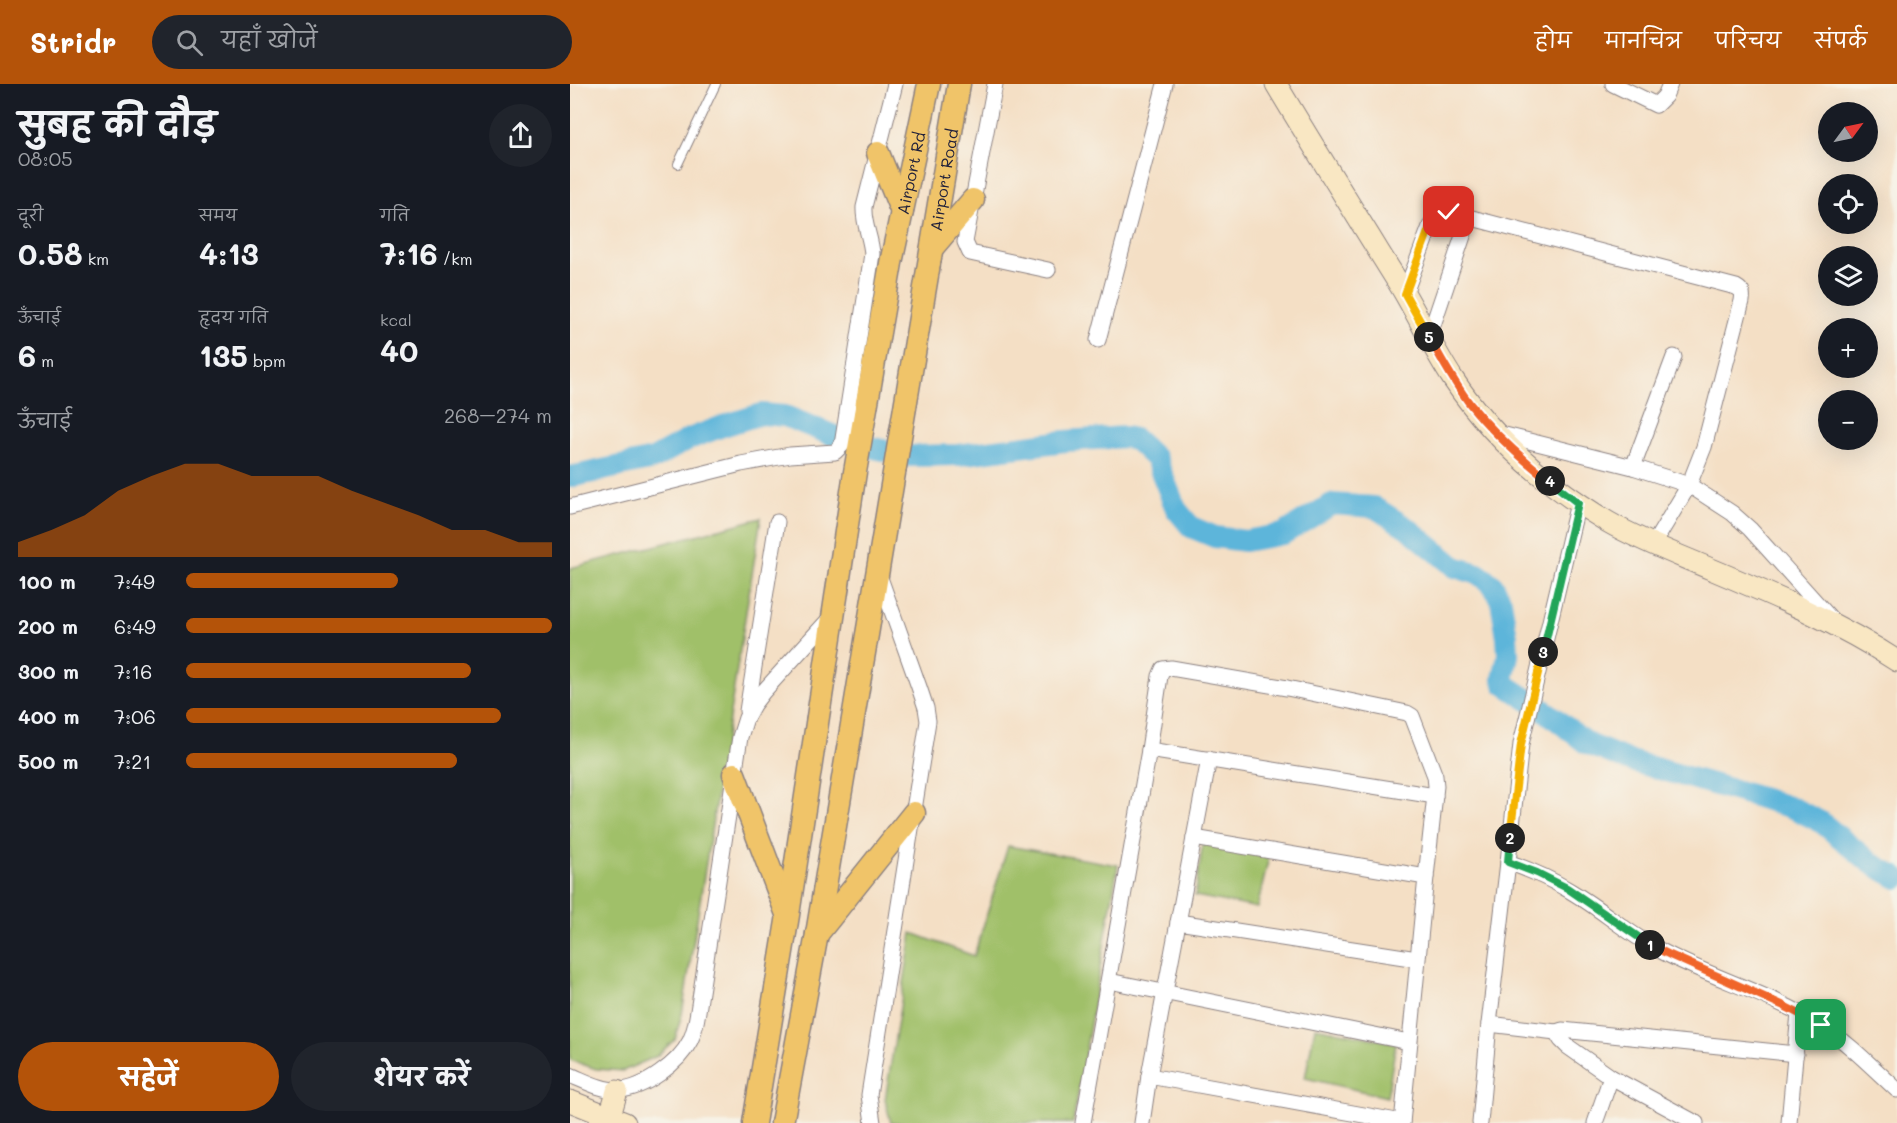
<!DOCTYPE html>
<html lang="hi">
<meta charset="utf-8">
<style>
:root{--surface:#171b24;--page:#20242c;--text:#f1f3f6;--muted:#9ea1a6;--accent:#b45309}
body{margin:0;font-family:Mali,"Playpen Sans Deva",sans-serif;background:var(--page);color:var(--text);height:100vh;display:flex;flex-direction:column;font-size:22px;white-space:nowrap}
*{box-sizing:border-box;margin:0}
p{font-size:20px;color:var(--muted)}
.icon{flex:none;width:33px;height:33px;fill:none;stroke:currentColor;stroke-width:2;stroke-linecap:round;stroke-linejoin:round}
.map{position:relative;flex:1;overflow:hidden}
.panel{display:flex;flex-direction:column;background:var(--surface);width:570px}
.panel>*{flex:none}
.needle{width:39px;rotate:57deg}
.controls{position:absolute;left:1248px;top:18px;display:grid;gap:12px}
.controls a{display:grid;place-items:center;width:60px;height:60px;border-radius:50%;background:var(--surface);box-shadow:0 6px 24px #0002;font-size:30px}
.pin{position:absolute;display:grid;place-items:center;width:51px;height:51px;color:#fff;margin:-26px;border-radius:12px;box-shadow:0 3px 9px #0006}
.km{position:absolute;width:30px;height:30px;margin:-15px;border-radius:50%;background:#222;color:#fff;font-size:16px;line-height:30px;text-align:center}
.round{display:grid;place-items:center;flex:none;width:63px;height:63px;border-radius:32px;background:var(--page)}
.head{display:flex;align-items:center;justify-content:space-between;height:102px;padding:0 18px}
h1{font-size:33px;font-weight:700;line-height:45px}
.metrics{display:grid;grid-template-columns:repeat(3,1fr);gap:9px;height:102px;padding:6px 18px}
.metrics div{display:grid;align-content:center}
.metrics b{font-size:30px;font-weight:700}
.metrics small{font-size:16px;font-weight:400}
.metrics p{font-size:16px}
.chart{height:168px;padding:12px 18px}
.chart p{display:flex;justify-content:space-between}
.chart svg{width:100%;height:108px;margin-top:6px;fill:var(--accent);opacity:.7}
.action{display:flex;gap:12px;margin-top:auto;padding:12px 18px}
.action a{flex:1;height:69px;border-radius:36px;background:var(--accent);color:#fff;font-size:24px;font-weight:700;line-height:69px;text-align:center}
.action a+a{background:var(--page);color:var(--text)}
ul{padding:0 18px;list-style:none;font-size:20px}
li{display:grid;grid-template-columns:96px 72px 1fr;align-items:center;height:45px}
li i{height:15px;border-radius:8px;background:var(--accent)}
header{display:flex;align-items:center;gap:36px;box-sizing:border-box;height:84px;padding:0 30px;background:var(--accent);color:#fff}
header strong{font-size:28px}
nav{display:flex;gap:33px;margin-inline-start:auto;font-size:21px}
.search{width:420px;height:54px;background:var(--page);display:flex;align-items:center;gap:15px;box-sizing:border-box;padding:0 21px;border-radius:33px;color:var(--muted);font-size:22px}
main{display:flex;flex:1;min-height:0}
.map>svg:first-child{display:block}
.green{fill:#a0c069;stroke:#617152;stroke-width:1.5}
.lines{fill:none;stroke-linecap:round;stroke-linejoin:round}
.river{stroke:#5db5da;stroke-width:22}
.lane-casing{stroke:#8b8080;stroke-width:10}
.street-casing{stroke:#8b8080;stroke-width:17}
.secondary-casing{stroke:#8b8080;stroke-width:23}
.primary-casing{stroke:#8b8080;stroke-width:25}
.lane{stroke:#fff;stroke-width:8}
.street{stroke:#fff;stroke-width:15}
.secondary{stroke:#f9e7c3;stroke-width:21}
.primary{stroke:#f0c469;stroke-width:22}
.split-1-casing{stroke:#fff;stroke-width:12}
.split-2-casing{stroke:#fff;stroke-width:12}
.split-3-casing{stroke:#fff;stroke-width:12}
.split-4-casing{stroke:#fff;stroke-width:12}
.split-5-casing{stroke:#fff;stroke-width:12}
.split-6-casing{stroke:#fff;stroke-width:12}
.split-1{stroke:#f0652b;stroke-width:8}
.split-2{stroke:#22a559;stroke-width:8}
.split-3{stroke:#f5b400;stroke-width:8}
.split-4{stroke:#22a559;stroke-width:8}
.split-5{stroke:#f0652b;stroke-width:8}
.split-6{stroke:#f5b400;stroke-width:8}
.labels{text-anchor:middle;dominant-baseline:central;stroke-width:4.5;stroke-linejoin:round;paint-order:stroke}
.street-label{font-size:16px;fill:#22223b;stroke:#f7f3e8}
</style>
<header>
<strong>Stridr</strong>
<div class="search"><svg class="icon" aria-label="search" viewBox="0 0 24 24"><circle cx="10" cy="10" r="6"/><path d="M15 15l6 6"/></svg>यहाँ खोजें</div>
<nav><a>होम</a><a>मानचित्र</a><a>परिचय</a><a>संपर्क</a></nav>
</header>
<main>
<section class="panel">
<div class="head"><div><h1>सुबह की दौड़</h1><p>08:05</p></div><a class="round"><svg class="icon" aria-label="share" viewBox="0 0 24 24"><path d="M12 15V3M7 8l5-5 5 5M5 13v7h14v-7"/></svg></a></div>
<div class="metrics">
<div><p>दूरी</p><b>0.58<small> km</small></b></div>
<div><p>समय</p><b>4:13</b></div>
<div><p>गति</p><b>7:16<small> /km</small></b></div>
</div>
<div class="metrics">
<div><p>ऊँचाई</p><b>6<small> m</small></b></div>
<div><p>हृदय गति</p><b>135<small> bpm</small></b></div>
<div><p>kcal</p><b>40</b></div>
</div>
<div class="chart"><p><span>ऊँचाई</span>268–274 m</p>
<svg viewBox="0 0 160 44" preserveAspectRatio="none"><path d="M0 44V38L10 33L20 27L30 17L40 11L50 6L60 6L70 11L80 11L90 11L100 17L110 22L120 27L130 33L140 33L150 38L160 38V44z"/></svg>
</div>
<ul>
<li><b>100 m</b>7:49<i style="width:58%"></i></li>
<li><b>200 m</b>6:49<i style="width:100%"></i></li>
<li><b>300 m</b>7:16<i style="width:78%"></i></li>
<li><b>400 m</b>7:06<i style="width:86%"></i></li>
<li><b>500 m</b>7:21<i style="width:74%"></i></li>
</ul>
<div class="action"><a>सहेजें</a><a>शेयर करें</a></div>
</section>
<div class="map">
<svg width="1327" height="1039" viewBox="0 0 1327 1039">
<rect width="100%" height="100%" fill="#f7f3e8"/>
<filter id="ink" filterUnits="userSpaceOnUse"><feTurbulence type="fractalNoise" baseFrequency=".0167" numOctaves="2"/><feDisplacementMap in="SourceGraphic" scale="12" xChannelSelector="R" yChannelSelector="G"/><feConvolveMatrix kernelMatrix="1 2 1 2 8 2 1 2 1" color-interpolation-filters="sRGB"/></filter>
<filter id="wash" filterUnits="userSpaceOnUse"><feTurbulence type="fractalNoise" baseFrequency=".008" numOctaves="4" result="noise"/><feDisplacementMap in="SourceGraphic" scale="24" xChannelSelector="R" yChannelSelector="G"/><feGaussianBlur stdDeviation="1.35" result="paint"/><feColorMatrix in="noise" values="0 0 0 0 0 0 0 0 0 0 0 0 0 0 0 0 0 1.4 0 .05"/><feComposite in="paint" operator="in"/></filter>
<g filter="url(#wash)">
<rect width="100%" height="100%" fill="#f4dfc5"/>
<g class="green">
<path d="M191 434 112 930 105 955 87 972 53 987 26 985 0 976V484Z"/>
<path d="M633 758 699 773 687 824 625 812Z"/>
<path d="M438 762 548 781 503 1039H321L315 1016 342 849 404 872Z"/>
<path d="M745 943 826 959 817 1013 735 994Z"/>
</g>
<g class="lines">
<path class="river" d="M0 393 83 375 119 355 153 342 191 330 215 332 282 359 339 372 388 371 495 357 555 353 565 355 586 375 606 425 621 443 645 453 675 457 713 450 762 420 804 423 839 445 885 483 908 490 923 501 931 517 937 553 938 571 933 595 934 600 978 629 1016 659 1057 676 1188 713 1225 725 1251 738 1301 779 1327 794"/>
</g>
</g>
<g filter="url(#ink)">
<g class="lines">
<g class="lane-casing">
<path id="lane" d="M108 80 146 0"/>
</g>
<g class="street-casing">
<g id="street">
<path d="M425 0 395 158 400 169 478 186"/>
<path d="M1043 0 1086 21 1095 12 1100 0"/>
<path d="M835 209 861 140 871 130 879 128 1166 203C1173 207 1173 210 1172 217L1134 363 1119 401 1083 461"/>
<path d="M859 253 899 134"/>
<path d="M528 256 595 0"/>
<path d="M927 349 1063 383 1119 401 1162 429 1180 445 1261 535"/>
<path d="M1063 383 1104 273"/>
<path d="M1008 419 951 660 938 778C957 785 977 793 995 804 1026 821 1052 845 1082 862 1136 893 1198 908 1251 941 1279 959 1303 984 1327 1006"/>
<path d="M0 423 171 380 220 371 265 368 272 361 302 170C301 153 293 140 294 123L325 0"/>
<path d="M177 627 207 438"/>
<path d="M579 666 865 712"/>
<path d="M624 754 856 793 832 1039"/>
<path d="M608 838 847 875"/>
<path d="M539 897 839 958"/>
<path d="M919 940 986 948"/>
<path d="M0 991C15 997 33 1007 49 1006 74 1005 109 979 120 957 126 945 127 933 129 921L170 653 176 634 183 621 193 608 262 532"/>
<path d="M579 992 832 1038"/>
<path d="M303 1039 299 1011 358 637 356 624 349 603 309 491"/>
<path d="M513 1039 579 666 590 592 593 585 601 584 717 604 837 629 842 632 865 692 866 702 856 793"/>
<path d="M572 1039 579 992 639 675"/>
<path d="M910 1039 919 940 938 778"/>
<path d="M1025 1039 1041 993"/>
<path d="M1126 1039 1041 993 997 962 991 956 986 948 992 946 1226 970"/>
<path d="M1219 1039 1229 929"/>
</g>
</g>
<g class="secondary-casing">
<g id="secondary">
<path d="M706 0C746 67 788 134 829 200 848 231 863 265 883 295 922 354 978 402 1038 438 1071 457 1106 470 1141 485 1205 512 1269 539 1327 577"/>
<path d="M0 1017 55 1039"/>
<path d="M38 1039 47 1007"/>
</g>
</g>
<g class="primary-casing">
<g id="primary">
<path d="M308 69 332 128"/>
<path d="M362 164 403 116"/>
<path d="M164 690 217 830"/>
<path d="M247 850 344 729"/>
<path id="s1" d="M184 1039 218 831 285 388 321 179 359 0"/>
<path id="s2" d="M212 1039 247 850 389 0"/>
</g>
</g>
<use href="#lane" class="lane"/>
<use href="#street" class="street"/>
<use href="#secondary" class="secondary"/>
<use href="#primary" class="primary"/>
</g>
</g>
<g class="lines" filter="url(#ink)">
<g class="split-1-casing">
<path id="split-1" d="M1080 861 1100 871 1212 921 1251 941"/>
</g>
<g class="split-2-casing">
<path id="split-2" d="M940 754 938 778 967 789 997 804 1080 861"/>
</g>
<g class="split-3-casing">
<path id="split-3" d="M940 754 951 660 973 568"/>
</g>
<g class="split-4-casing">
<path id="split-4" d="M973 568 1008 419 980 397"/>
</g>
<g class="split-5-casing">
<path id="split-5" d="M859 253C872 276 884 299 900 320 923 349 951 374 980 397"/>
</g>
<g class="split-6-casing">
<path id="split-6" d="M859 253 835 210 861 140 871 130 879 128"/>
</g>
<use href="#split-1" class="split-1"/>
<use href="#split-2" class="split-2"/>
<use href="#split-3" class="split-3"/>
<use href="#split-4" class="split-4"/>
<use href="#split-5" class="split-5"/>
<use href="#split-6" class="split-6"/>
</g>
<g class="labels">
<g class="street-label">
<text stroke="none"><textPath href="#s1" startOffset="963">Airport Rd</textPath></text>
<text stroke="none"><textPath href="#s2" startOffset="957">Airport Road</textPath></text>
</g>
</g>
</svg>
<div class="controls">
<a><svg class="needle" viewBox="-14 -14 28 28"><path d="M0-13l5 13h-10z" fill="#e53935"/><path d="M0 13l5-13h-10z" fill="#9ea1a6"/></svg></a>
<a><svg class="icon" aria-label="locate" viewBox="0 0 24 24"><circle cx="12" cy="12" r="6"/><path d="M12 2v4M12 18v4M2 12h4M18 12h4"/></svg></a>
<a><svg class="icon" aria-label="layers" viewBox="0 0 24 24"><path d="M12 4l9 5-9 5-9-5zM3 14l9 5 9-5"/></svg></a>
<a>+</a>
<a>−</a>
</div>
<div class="pin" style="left:1251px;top:941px;background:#1e9e55"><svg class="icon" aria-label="arrive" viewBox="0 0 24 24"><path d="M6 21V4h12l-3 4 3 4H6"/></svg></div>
<div class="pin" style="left:879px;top:128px;background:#d93025"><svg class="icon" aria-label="check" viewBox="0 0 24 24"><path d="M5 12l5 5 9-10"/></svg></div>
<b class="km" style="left:1080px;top:861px">1</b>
<b class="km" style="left:940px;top:754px">2</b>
<b class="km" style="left:973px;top:568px">3</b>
<b class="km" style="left:980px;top:397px">4</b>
<b class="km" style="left:859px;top:253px">5</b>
</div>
</main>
